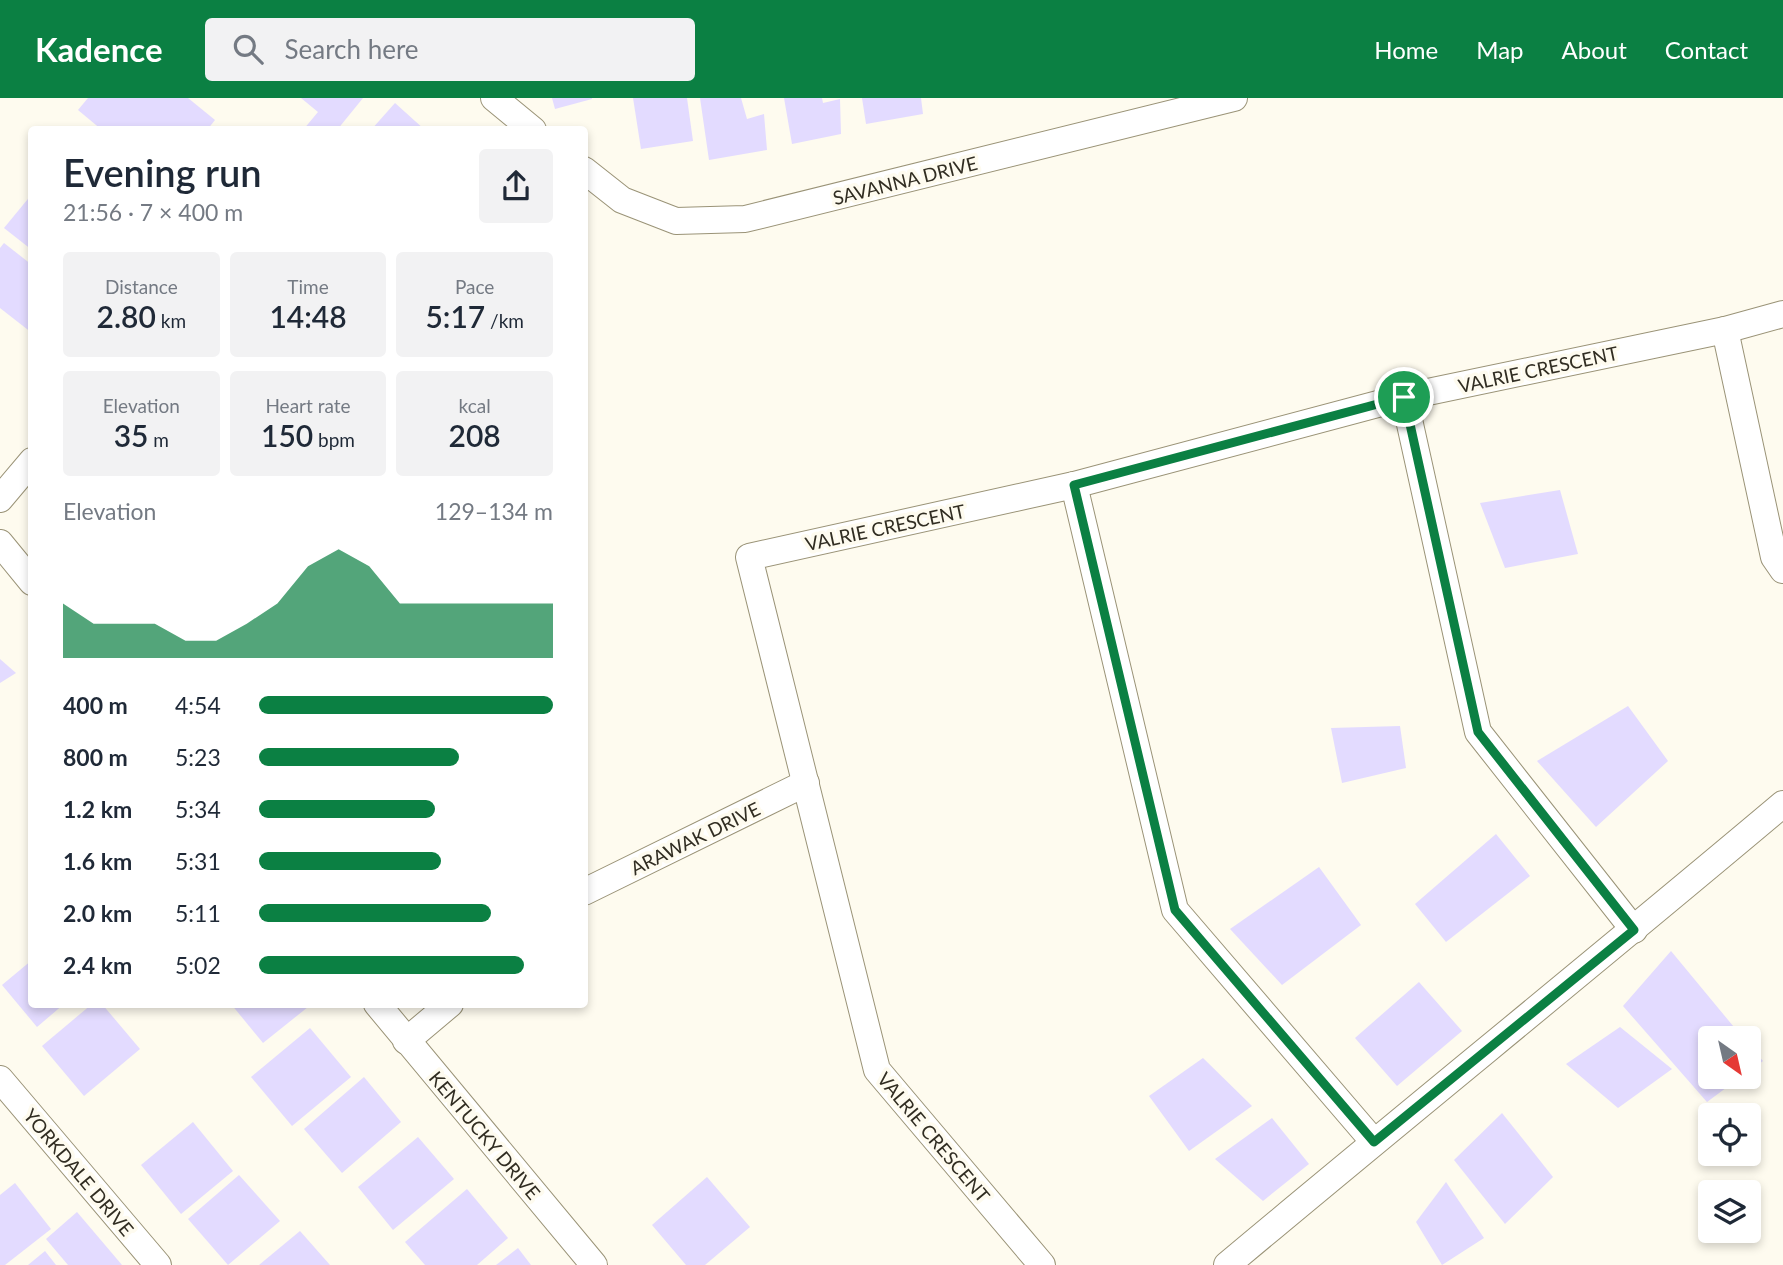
<!DOCTYPE html>
<meta charset="utf-8">
<style>
:root{--surface:#fff;--page:#f2f2f3;--text:#1f2937;--muted:#747a83;--accent:#0b8043}
body{margin:0;font-family:Lato,sans-serif;background:var(--page);color:var(--text);height:100vh;display:flex;flex-direction:column;font-size:26px;white-space:nowrap}
*{box-sizing:border-box;margin:0}
p{font-size:23px;color:var(--muted)}
.icon{flex:none;width:38px;height:38px;fill:none;stroke:currentColor;stroke-width:2;stroke-linecap:round;stroke-linejoin:round}
.map{position:relative;flex:1;overflow:hidden}
.panel{position:absolute;left:28px;top:28px;width:560px;height:882px;display:flex;flex-direction:column;background:var(--surface);border-radius:7px;box-shadow:0 4px 10px #0003}
.panel>*{flex:none}
.needle{width:46px;rotate:146deg}
.fabs{position:absolute;left:1698px;top:928px;display:grid;gap:14px}
.fabs a{display:grid;place-items:center;width:63px;height:63px;border-radius:7px;background:var(--surface);box-shadow:0 4px 10px #0003;font-size:35px}
.pin{position:absolute;display:grid;place-items:center;width:60px;height:60px;color:#fff;margin:-30px;border:4px solid #fff;border-radius:50%;box-shadow:0 2px 7px #0007}
.round{display:grid;place-items:center;flex:none;width:74px;height:74px;border-radius:7px;background:var(--page)}
.headline{display:flex;align-items:center;justify-content:space-between;height:119px;padding:0 35px}
h1{font-size:38px;font-weight:600;line-height:52px}
.stats{display:grid;grid-template-columns:repeat(3,1fr);gap:10px;height:119px;padding:7px 35px}
.stats div{display:grid;align-content:center;border-radius:7px;background:var(--page);text-align:center}
.stats b{font-size:30px;font-weight:600}
.stats small{font-size:19px;font-weight:400}
.stats p{font-size:19px}
.chart{height:196px;padding:14px 35px}
.chart p{display:flex;justify-content:space-between}
.chart svg{width:100%;height:126px;margin-top:7px;fill:var(--accent);opacity:.7}
ul{padding:0 35px;list-style:none;font-size:23px}
li{display:grid;grid-template-columns:112px 84px 1fr;align-items:center;height:52px}
li i{height:18px;border-radius:9px;background:var(--accent)}
header{display:flex;align-items:center;gap:42px;box-sizing:border-box;height:98px;padding:0 35px;background:var(--accent);color:#fff}
header strong{font-size:33px}
nav{display:flex;gap:38px;margin-inline-start:auto;font-size:24px}
.search{width:490px;height:63px;background:var(--page);display:flex;align-items:center;gap:18px;box-sizing:border-box;padding:0 24px;border-radius:7px;color:var(--muted);font-size:26px}
.map>svg:first-child{display:block}
.building{fill:#e3dbff}
.lines{fill:none;stroke-linecap:round;stroke-linejoin:round}
.minor-casing{stroke:#9a9377;stroke-width:28}
.minor{stroke:#fff;stroke-width:26}
.route-casing{stroke:#fff;stroke-width:14}
.route{stroke:#0b8043;stroke-width:9}
.labels{text-anchor:middle;dominant-baseline:central;stroke-width:7;stroke-linejoin:round;paint-order:stroke}
.street-label{font-size:19px;fill:#312d22;stroke:#fefbef}
</style>
<header>
<strong>Kadence</strong>
<div class="search"><svg class="icon" aria-label="search" viewBox="0 0 24 24"><circle cx="10" cy="10" r="6"/><path d="M15 15l6 6"/></svg>Search here</div>
<nav><a>Home</a><a>Map</a><a>About</a><a>Contact</a></nav>
</header>
<div class="map">
<svg width="1783" height="1167" viewBox="0 0 1783 1167">
<rect width="100%" height="100%" fill="#fefbef"/>
<g class="building">
<path d="M88 0H188L215 22 207 32H102L78 12Z"/>
<path d="M301 0H363L337 32H303L318 14Z"/>
<path d="M552 0H592V1L555 11Z"/>
<path d="M633 0H687L693 43 641 51Z"/>
<path d="M700 0H741L747 21 764 16 767 52 709 62Z"/>
<path d="M784 0H822L823 5 840 1 841 36 792 46Z"/>
<path d="M862 0H921L923 16 866 26Z"/>
<path d="M395 5 425 32H371Z"/>
<path d="M32 96V152L4 130Z"/>
<path d="M4 145 32 167V235L0 210V150Z"/>
<path d="M1560 392 1578 456 1505 470 1480 405Z"/>
<path d="M0 561 16 575 0 585Z"/>
<path d="M1628 608 1668 663 1596 729 1537 663Z"/>
<path d="M1400 628 1406 670 1342 685 1331 630Z"/>
<path d="M1496 736 1530 778 1446 844 1415 806Z"/>
<path d="M1319 769 1361 827 1282 887 1230 831Z"/>
<path d="M1671 853 1743 940H1710V978H1742L1707 1004 1623 908Z"/>
<path d="M32 862V906H64L37 929 2 887Z"/>
<path d="M1419 884 1462 933 1397 988 1355 940Z"/>
<path d="M92 906H102L140 951 84 998 42 948Z"/>
<path d="M231 906H306L308 909 263 945Z"/>
<path d="M1620 929 1672 971 1618 1010 1566 966Z"/>
<path d="M310 930 351 979 292 1028 251 979Z"/>
<path d="M1748 946 1763 963 1748 974Z"/>
<path d="M1203 960 1252 1008 1189 1053 1149 998Z"/>
<path d="M364 979 401 1024 342 1075 304 1031Z"/>
<path d="M1502 1015 1553 1079 1505 1126 1454 1062Z"/>
<path d="M1272 1020 1309 1066 1263 1103 1215 1061Z"/>
<path d="M193 1024 233 1073 181 1116 141 1067Z"/>
<path d="M418 1039 454 1081 393 1132 358 1089Z"/>
<path d="M239 1077 280 1123 228 1167 188 1121Z"/>
<path d="M707 1079 750 1129 705 1167H686L652 1127Z"/>
<path d="M1446 1084 1484 1140 1442 1167 1416 1124Z"/>
<path d="M15 1085 51 1131 5 1167H0V1097Z"/>
<path d="M467 1091 508 1140 477 1167H425L405 1144Z"/>
<path d="M77 1114 122 1167H68L46 1141Z"/>
<path d="M300 1133 330 1167H259Z"/>
<path d="M518 1150 531 1167H496Z"/>
<path d="M45 1153 56 1167H28Z"/>
</g>
<g class="lines">
<g class="minor-casing">
<g id="minor">
<path d="M494 0 533 32"/>
<path d="M584 72 622 102 676 123 745 121 1234 0"/>
<path d="M1725 232 1774 459 1783 472"/>
<path d="M1404 299 1478 634 1634 832"/>
<path d="M1074 387 1175 812 1374 1044"/>
<path d="M0 401 32 363"/>
<path d="M0 445 32 484"/>
<path d="M584 794 806 685"/>
<path d="M377 906 594 1167"/>
<path d="M406 943 450 906"/>
<path d="M0 981 158 1167"/>
<path d="M1042 1167 877 972 749 459 1074 387 1404 299 1725 232 1783 216"/>
<path d="M1227 1167C1412 1012 1599 861 1783 706"/>
</g>
</g>
<use href="#minor" class="minor"/>
</g>
<g class="lines">
<g class="route-casing">
<path id="route" d="M1404 299 1478 634 1634 832 1374 1044 1175 812 1074 387Z"/>
</g>
<use href="#route" class="route"/>
</g>
<g class="labels">
<g class="street-label">
<text transform="translate(905 82) rotate(-14)">SAVANNA DRIVE</text>
<text transform="translate(1538 271) rotate(-12)">VALRIE CRESCENT</text>
<text transform="translate(885 429) rotate(-12)">VALRIE CRESCENT</text>
<text transform="translate(695 740) rotate(-26)">ARAWAK DRIVE</text>
<text transform="translate(485 1037) rotate(50)">KENTUCKY DRIVE</text>
<text transform="translate(934 1039) rotate(50)">VALRIE CRESCENT</text>
<text transform="translate(79 1074) rotate(50)">YORKDALE DRIVE</text>
</g>
</g>
</svg>
<div class="fabs">
<a><svg class="needle" viewBox="-14 -14 28 28"><path d="M0-13l5 13h-10z" fill="#e53935"/><path d="M0 13l5-13h-10z" fill="#747a83"/></svg></a>
<a><svg class="icon" aria-label="locate" viewBox="0 0 24 24"><circle cx="12" cy="12" r="6"/><path d="M12 2v4M12 18v4M2 12h4M18 12h4"/></svg></a>
<a><svg class="icon" aria-label="layers" viewBox="0 0 24 24"><path d="M12 4l9 5-9 5-9-5zM3 14l9 5 9-5"/></svg></a>
</div>
<div class="pin" style="left:1404px;top:299px;background:#1e9e55"><svg class="icon" aria-label="arrive" viewBox="0 0 24 24"><path d="M6 21V4h12l-3 4 3 4H6"/></svg></div>
<section class="panel">
<div class="headline"><div><h1>Evening run</h1><p>21:56 · 7 × 400 m</p></div><a class="round"><svg class="icon" aria-label="share" viewBox="0 0 24 24"><path d="M12 15V3M7 8l5-5 5 5M5 13v7h14v-7"/></svg></a></div>
<div class="stats">
<div><p>Distance</p><b>2.80<small> km</small></b></div>
<div><p>Time</p><b>14:48</b></div>
<div><p>Pace</p><b>5:17<small> /km</small></b></div>
</div>
<div class="stats">
<div><p>Elevation</p><b>35<small> m</small></b></div>
<div><p>Heart rate</p><b>150<small> bpm</small></b></div>
<div><p>kcal</p><b>208</b></div>
</div>
<div class="chart"><p><span>Elevation</span>129–134 m</p>
<svg viewBox="0 0 160 44" preserveAspectRatio="none"><path d="M0 44V25L10 32L20 32L30 32L40 38L50 38L60 32L70 25L80 12L90 6L100 12L110 25L120 25L130 25L140 25L150 25L160 25V44z"/></svg>
</div>
<ul>
<li><b>400 m</b>4:54<i style="width:100%"></i></li>
<li><b>800 m</b>5:23<i style="width:68%"></i></li>
<li><b>1.2 km</b>5:34<i style="width:60%"></i></li>
<li><b>1.6 km</b>5:31<i style="width:62%"></i></li>
<li><b>2.0 km</b>5:11<i style="width:79%"></i></li>
<li><b>2.4 km</b>5:02<i style="width:90%"></i></li>
</ul>
</section>
</div>
